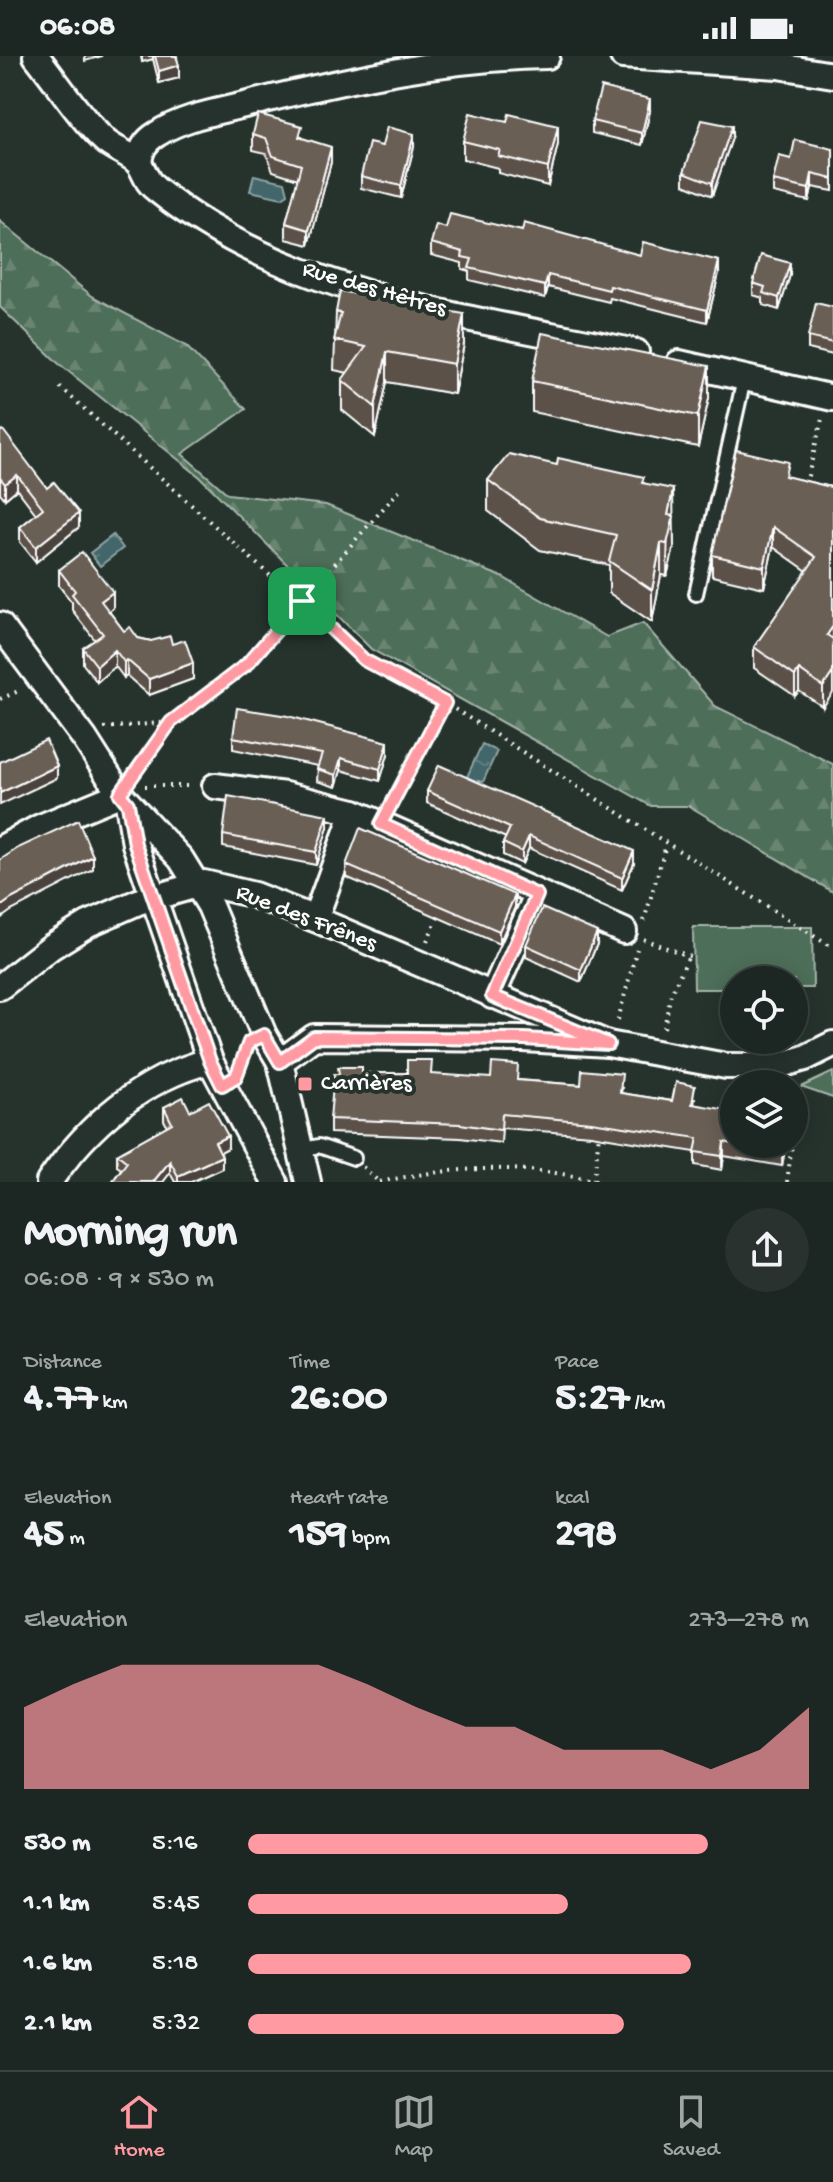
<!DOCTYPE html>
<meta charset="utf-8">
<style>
:root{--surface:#1c2622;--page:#29322f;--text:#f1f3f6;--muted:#a0a5a5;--line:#3a4340;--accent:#ff9aa2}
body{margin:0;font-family:"Gochi Hand",sans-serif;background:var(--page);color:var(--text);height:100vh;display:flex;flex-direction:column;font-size:30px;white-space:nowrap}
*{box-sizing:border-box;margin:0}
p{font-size:26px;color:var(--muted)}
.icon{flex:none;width:44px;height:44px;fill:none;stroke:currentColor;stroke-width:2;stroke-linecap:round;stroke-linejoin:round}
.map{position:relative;height:1126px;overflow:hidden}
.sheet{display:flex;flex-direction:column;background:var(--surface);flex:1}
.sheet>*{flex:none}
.tools{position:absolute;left:720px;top:910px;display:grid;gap:16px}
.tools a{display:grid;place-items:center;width:88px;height:88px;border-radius:50%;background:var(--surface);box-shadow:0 4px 20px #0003,0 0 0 2px var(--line);font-size:40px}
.pin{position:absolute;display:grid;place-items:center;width:68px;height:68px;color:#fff;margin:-34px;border-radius:16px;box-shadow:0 4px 12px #0006}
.round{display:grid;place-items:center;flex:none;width:84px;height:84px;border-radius:42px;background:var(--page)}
.overview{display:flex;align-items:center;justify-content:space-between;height:136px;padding:0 24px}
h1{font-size:44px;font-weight:800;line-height:60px}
.metrics{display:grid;grid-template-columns:repeat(3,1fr);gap:12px;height:136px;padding:8px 24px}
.metrics div{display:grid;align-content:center}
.metrics b{font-size:40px;font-weight:800}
.metrics small{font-size:22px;font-weight:400}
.metrics p{font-size:22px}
.chart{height:224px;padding:16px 24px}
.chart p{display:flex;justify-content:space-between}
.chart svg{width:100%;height:144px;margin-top:8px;fill:var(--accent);opacity:.7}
ul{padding:0 24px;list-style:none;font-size:26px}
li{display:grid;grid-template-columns:128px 96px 1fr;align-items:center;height:60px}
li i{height:20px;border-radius:10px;background:var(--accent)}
.status{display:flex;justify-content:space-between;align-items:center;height:56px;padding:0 40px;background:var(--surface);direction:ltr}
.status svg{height:22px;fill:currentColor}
.menu{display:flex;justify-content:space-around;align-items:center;height:112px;border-top:2px solid var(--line);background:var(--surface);font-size:22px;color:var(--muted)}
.menu a{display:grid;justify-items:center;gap:4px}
.menu .selected{color:var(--accent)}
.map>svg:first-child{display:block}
.green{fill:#4e6e58;stroke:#a6b6ac;stroke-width:2}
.forest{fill:url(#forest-firs);stroke:#a6b6ac;stroke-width:2}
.water{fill:url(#water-ripples);stroke:#8ea3a5;stroke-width:2}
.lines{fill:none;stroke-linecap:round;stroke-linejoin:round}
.service-casing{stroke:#fff;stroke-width:18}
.minor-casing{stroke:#fff;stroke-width:30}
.path{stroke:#fff;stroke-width:4;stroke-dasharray:2 6;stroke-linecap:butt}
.service{stroke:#26332d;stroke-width:12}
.minor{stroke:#26332d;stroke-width:24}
.wall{fill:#5b5149;stroke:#fff;stroke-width:2}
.shaded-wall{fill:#4a423c;stroke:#fff;stroke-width:2}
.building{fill:#6a5e55;stroke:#fff;stroke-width:2}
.route-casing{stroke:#fff;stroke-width:16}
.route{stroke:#ff9aa2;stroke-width:10}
.poi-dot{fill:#ff9aa2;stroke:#26332d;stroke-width:3}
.labels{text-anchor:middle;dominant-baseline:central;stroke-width:8;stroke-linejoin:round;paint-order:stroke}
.street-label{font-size:24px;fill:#fff;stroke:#26332d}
.poi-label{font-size:24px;fill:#fff;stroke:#26332d;text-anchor:start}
</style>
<div class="status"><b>06:08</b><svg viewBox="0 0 49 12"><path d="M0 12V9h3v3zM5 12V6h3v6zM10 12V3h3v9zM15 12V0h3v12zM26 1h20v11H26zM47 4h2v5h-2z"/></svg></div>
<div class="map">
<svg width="833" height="1126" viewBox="0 0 833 1126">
<defs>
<pattern id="forest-firs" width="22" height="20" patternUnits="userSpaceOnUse" patternTransform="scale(2)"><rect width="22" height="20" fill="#4e6e58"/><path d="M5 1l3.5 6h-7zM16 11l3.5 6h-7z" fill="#698471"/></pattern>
<pattern id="water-ripples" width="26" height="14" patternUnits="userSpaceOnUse" patternTransform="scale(2)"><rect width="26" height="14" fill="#436669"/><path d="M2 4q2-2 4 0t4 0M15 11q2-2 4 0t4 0" fill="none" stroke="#5f7d80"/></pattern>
</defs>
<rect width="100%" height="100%" fill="#26332d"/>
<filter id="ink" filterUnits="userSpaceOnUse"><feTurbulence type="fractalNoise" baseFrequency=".0125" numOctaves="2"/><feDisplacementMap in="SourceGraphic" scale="16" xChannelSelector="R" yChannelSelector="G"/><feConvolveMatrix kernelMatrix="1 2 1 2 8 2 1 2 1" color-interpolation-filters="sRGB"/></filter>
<g filter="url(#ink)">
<g class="green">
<path d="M693 871H812L813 932H794V924H734V933H694Z"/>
<path d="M833 1016V1042L801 1031Z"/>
</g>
<path class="forest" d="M0 165 92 240 186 290 246 353 182 398 228 438 326 449 502 521 607 581 643 567 715 650 833 708V836L689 750H651L371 593 200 421 58 307 0 251Z"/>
<g class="water">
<path d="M254 119 285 126 288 138 282 142 250 135Z"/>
<path d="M113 479 123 492 100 510 90 497Z"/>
<path d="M482 688 497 695 483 726 466 723Z"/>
</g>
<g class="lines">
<g class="service-casing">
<g id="service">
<path d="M696 538 744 323"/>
<path d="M299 1094 319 1090 354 1102"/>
</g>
</g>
<g class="minor-casing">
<g id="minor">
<path d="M36 0C58 27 79 61 105 85 115 94 133 99 140 109 146 119 147 127 157 134 292 242 472 261 636 296"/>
<path d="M623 0 778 10 833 19"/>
<path d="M139 108C140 94 145 85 157 78 186 59 224 55 256 46 353 22 447 2 547 0"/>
<path d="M679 307 833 342"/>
<path d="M0 569 85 683 120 738 181 803 210 850 264 979 280 1006 308 1126"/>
<path d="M215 730 285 739 354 756 624 875"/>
<path d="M128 748 135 788 210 1005 275 1126"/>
<path d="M0 793 40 771 120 738"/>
<path d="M315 863 354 756"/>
<path d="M0 931 51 891 88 868 138 846 204 827 254 839 315 863 608 988"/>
<path d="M492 940 537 839"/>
<path d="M280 1006 314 981 524 983 608 988 726 1010H777L805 1002 833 988"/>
<path d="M49 1126C88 1069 142 1022 210 1005"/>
</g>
</g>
<g class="path">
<path d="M60 331 364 604 445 647 833 892"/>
<path d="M806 428 822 363"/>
<path d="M0 643 21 634"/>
<path d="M104 672 171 666 247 608 402 431"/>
<path d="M135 720 171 666"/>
<path d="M145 730H192"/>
<path d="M391 749 445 647"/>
<path d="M644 865 666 789"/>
<path d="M643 883 694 902"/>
<path d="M427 885 439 859"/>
<path d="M618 964 637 893"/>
<path d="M664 972 671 937 689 900"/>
<path d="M238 1014 247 992"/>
<path d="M794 1077 801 1031"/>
<path d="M363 1111 379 1126"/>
<path d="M594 1124 599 1078"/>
<path d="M380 1126C452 1110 528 1107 600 1126"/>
<path d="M787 1126 792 1088"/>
</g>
<use href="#service" class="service"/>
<use href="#minor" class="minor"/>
</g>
<g class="wall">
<path d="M141 0H177L179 22 159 27 153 3 142 6Z"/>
<path d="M650 55 642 89 592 77V65Z"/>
<path d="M253 78 302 81 331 106 309 189 286 183V167L298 123 273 115 266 97 253 94Z"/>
<path d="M732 82 712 140 684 128V116Z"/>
<path d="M463 85 558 88 548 130 498 117V112L463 103Z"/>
<path d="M382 90H414L401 142 361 132V120Z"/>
<path d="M833 93V135L812 131 809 145 773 137V125L791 103Z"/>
<path d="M446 172 522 175 640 199 719 217 707 266 610 242 609 246 548 231 545 242 469 224V215L462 213V207L431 199V187Z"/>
<path d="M790 219 779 254 763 249V242L753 239V227Z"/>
<path d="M833 251V299L808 293V281Z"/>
<path d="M336 256 464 288 454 338 387 326 375 381 342 354V324L348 317 334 314Z"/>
<path d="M532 325 709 342 698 391 532 356Z"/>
<path d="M0 376 79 471 36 506 20 486V471L36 458 17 433 5 443 0 437Z"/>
<path d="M788 421 831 431 823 651 799 635 795 640 754 612V591L807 515 773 491 764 532 712 520V499Z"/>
<path d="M488 424 644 427 673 460 674 492 667 520 661 519 652 566 609 537V509L540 494 488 455Z"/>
<path d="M59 514 113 552 109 555 124 575 138 582 151 585 172 588 193 623 149 639 127 620 124 622 115 610 97 626 83 608V592L95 584 72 554V546L59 530Z"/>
<path d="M233 681 388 698 380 725 341 714 336 731 317 725 318 710 233 693Z"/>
<path d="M427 735 634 807 622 834 529 792 522 808 503 799V787L506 782 427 747Z"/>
<path d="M328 771 316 809 223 791V779Z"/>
<path d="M346 809 515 851 499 888 346 821Z"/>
<path d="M597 888 581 926 526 901V889Z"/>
<path d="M362 1017 518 1024 622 1032 621 1037 672 1045 695 1043 694 1048 786 1088 782 1110 724 1100 722 1114 695 1109V1096L591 1079 502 1072 501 1087 460 1082 330 1077V1063Z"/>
<path d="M164 1051 190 1055 228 1092 220 1096 222 1112 191 1126H175L170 1117 163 1126H112L121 1113 117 1110V1098L167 1070 164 1064Z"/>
</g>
<g class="shaded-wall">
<path d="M85 0H102L85 5Z"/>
<path d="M142 0H153V3L142 6Z"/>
<path d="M179 9V22L159 27V15Z"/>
<path d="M650 43V55L642 89V77Z"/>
<path d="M558 70V88L548 130V112Z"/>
<path d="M732 70V82L712 140V127Z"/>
<path d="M414 78V90L401 142V130Z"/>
<path d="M331 91V106L309 189V174Z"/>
<path d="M812 118V131L809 145V133Z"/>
<path d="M719 205V217L707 266V254Z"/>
<path d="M790 207V219L779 254V242Z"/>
<path d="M548 219V231L545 242V230Z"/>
<path d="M464 258V288L454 338V308Z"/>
<path d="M387 296V326L375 381V351Z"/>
<path d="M709 310V342L698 391V360Z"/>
<path d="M17 419V433L5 443V428Z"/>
<path d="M673 433 674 492 667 520 668 459Z"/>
<path d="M79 457V471L36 506V491Z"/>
<path d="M773 471V491L764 532V511Z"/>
<path d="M661 487V519L652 566V534Z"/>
<path d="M113 536V552L101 561V545Z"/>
<path d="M833 570V590L827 579Z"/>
<path d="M115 594V610L97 626V610Z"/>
<path d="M127 604V620L124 622V606Z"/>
<path d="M193 607V623L149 639V623Z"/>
<path d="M799 614V635L795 640V620Z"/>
<path d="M833 616V637L823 651V631Z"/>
<path d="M388 686V698L380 725V713Z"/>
<path d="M341 702V714L336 731V719Z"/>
<path d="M57 710V722L0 749V737Z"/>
<path d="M328 759V771L316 809V796Z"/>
<path d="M529 780V792L522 808V796Z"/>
<path d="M634 795V807L622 834V822Z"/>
<path d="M93 800V813L11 855 0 863V851L11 843Z"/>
<path d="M515 839V851L499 888V875Z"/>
<path d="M597 876V888L581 926V914Z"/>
<path d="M228 1080V1092L215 1099V1086Z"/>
<path d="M724 1086V1100L722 1114V1100Z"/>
<path d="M784 1088H786L782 1110V1096Z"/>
<path d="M222 1100V1112L191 1126H178V1120Z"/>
<path d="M170 1105V1117L163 1126H153Z"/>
</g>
<g class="building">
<path d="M155 0H176L179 9 159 15Z"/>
<path d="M601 31 650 43 642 77 592 65Z"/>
<path d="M470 57 507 66 509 58 558 70 548 112 498 100 500 94 463 85Z"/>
<path d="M258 58 302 70 299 81 331 91 309 174 286 167 301 109 273 100 266 82 253 78Z"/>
<path d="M702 64 732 70 712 127 684 116Z"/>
<path d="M387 71 414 78 401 130 361 120 369 87 382 90Z"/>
<path d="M795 84 833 93V123L812 118 809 133 773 125 779 100 791 103Z"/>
<path d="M450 158 522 175 524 167 640 199 643 186 719 205 707 254 610 230 609 234 548 219 545 230 469 212 472 203 462 201 463 196 431 187 436 169 446 172Z"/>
<path d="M761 199 790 207 779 242 763 237 765 231 753 227Z"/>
<path d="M340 235 464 258 454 308 387 296 375 351 342 324 366 291 334 284 341 257 336 256Z"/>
<path d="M816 247 833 251V287L808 281Z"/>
<path d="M542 277 709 310 698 360 532 325Z"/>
<path d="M3 374 47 432 54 426 79 457 36 491 20 471 43 452 17 419 5 428 0 422V376Z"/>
<path d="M736 394 788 406 785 420 831 431 833 428V570L827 579 833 583V616L823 631 799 614 795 620 754 591 816 501 773 471 764 511 712 499Z"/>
<path d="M509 398 557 409 558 402 644 421 642 427 673 433 668 459 674 460 667 488 661 487 652 534 609 505 616 479 540 462 488 424Z"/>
<path d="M82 496 113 536 101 545 124 575 130 571 138 582 151 585 170 580 172 588 185 584 193 607 149 623 127 604 124 606 115 594 97 610 83 592 103 578 72 538 75 535 59 514Z"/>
<path d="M237 652 288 660 388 686 380 713 341 702 336 719 317 713 322 698 233 681Z"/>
<path d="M46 684 57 710 0 737V706Z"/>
<path d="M439 709 634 795 622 822 529 780 522 796 503 787 510 772 427 735Z"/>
<path d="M228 740 328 759 316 796 223 779Z"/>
<path d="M78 764 93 800 11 843 0 851V804L18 792Z"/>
<path d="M360 772 515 839 499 875 346 809Z"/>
<path d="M542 852 597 876 581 914 526 889Z"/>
<path d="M407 1004H432L431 1018 491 1022 492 1007 518 1009 517 1024 581 1029 582 1014 622 1018 620 1037 672 1045 676 1026 695 1030 692 1048 734 1055V1088L724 1086 722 1100 695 1096 698 1082 591 1066 502 1058 501 1074 460 1068 330 1063 334 1018H339L338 1011H362V1017H407Z"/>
<path d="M183 1041 190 1055 209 1045 228 1080 215 1086 222 1100 178 1120 170 1105 153 1126H112L127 1106 117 1098 172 1067 164 1051Z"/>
<path d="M736 1088H784L782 1096Z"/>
</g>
</g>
<g class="lines" filter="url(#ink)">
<g class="route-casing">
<path id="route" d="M302 545 364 604 445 647 381 768 537 839 492 940 608 988 524 983 314 981 280 1006 264 979 249 986 236 1021 222 1029 210 1005 135 788 128 748 120 738 171 666 247 608Z"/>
</g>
<use href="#route" class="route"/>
</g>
<rect class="poi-dot" x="297" y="1020" width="16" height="16" rx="4"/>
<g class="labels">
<g class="street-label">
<text transform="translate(374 234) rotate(16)">Rue des Hêtres</text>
<text transform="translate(306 863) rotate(21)">Rue des Frênes</text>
</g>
<g class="poi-label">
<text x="321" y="1028">Carrières</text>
</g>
</g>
</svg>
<div class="tools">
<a><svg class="icon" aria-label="locate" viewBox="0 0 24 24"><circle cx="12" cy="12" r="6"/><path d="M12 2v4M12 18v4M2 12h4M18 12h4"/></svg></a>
<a><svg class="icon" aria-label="layers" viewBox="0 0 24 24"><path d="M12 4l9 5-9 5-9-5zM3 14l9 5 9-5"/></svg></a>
</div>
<div class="pin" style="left:302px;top:545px;background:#1e9e55"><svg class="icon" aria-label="arrive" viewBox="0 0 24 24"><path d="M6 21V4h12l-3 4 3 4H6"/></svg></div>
</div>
<section class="sheet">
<div class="overview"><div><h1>Morning run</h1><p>06:08 · 9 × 530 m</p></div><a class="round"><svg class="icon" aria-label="share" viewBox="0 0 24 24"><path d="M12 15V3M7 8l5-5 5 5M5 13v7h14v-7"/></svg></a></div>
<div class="metrics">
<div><p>Distance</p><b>4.77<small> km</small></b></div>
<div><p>Time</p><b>26:00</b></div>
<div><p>Pace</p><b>5:27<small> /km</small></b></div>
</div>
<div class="metrics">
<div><p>Elevation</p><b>45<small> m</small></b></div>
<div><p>Heart rate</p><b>159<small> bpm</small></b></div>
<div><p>kcal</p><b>298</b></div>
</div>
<div class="chart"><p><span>Elevation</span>273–278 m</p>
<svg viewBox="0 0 160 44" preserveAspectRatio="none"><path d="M0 44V19L10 12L20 6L30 6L40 6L50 6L60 6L70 12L80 19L90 25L100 25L110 32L120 32L130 32L140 38L150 32L160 19V44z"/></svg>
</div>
<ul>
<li><b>530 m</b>5:16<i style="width:82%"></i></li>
<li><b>1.1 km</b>5:45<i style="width:57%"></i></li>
<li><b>1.6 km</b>5:18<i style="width:79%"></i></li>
<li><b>2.1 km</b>5:32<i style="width:67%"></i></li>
</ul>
</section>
<nav class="menu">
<a class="selected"><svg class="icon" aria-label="home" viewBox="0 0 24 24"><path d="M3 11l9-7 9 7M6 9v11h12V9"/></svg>Home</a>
<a><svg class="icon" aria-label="map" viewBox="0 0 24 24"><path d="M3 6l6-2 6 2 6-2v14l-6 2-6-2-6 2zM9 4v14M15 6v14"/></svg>Map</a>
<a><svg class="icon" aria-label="saved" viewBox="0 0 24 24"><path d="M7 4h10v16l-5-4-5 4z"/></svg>Saved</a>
</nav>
